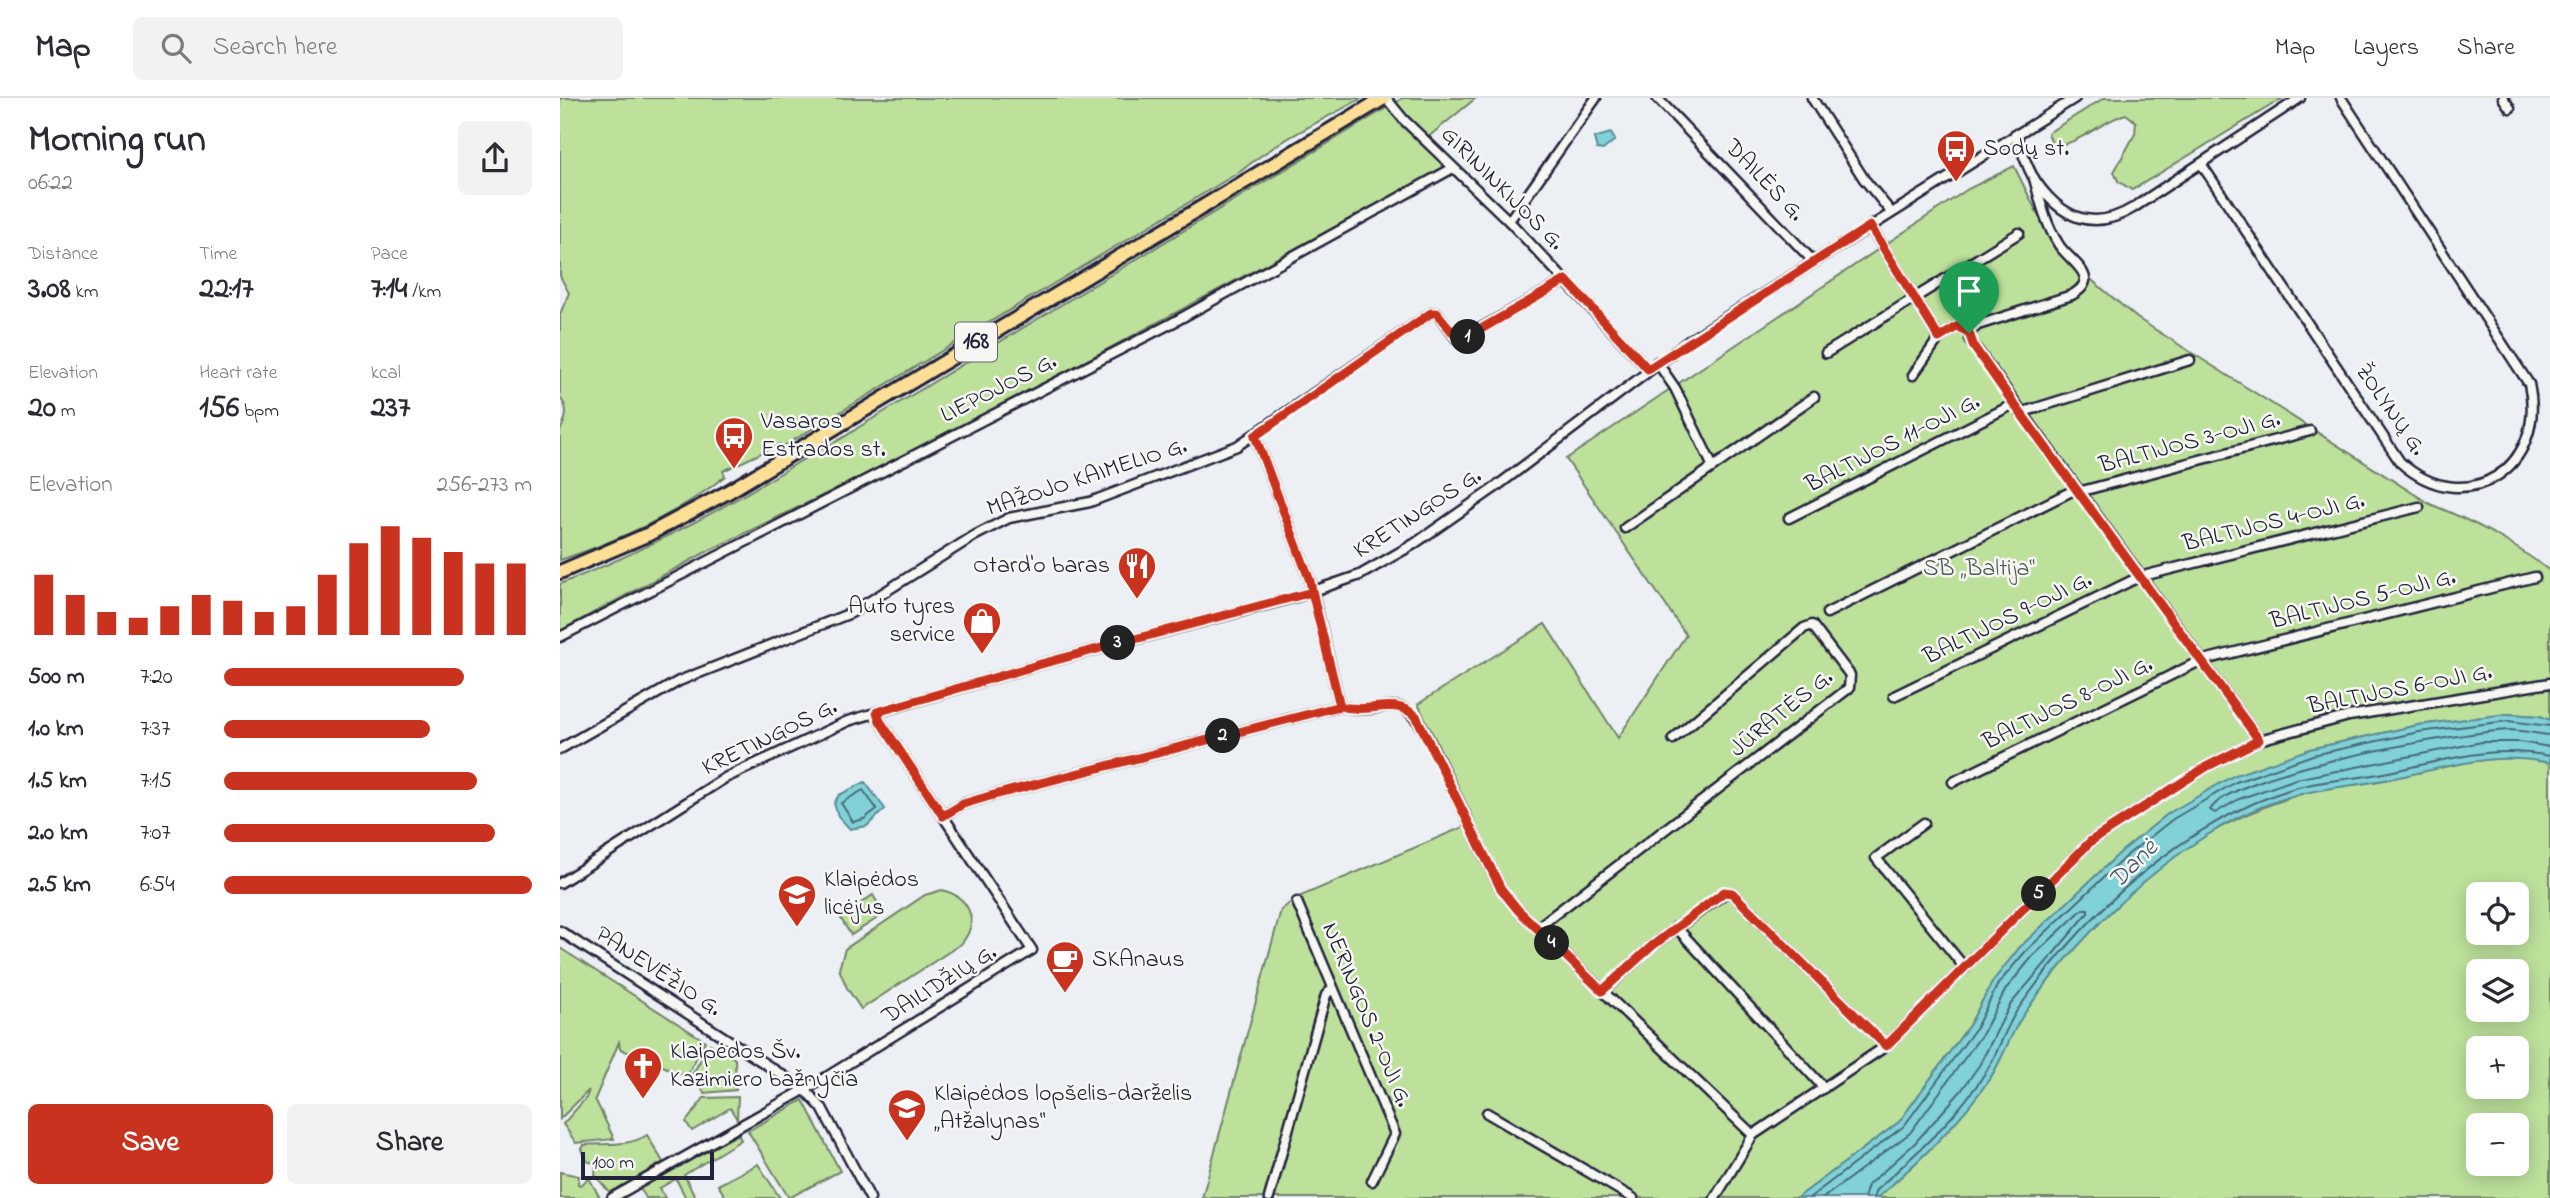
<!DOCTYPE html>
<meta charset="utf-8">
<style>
:root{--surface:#fff;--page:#f2f2f3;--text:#2b2b33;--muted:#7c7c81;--line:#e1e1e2;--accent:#c8321e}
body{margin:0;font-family:"Indie Flower",sans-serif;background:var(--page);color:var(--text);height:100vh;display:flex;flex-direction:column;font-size:26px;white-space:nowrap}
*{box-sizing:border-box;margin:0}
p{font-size:23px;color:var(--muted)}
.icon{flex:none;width:38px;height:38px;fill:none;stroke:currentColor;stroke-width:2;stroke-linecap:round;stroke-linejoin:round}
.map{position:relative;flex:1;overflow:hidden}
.sheet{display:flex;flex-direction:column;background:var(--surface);width:560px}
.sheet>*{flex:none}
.fabs{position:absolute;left:1906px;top:784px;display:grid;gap:14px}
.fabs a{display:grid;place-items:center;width:63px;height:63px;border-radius:10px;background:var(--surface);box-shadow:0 4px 18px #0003;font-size:35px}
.scale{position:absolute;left:21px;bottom:18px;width:133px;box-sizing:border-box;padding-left:7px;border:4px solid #22223b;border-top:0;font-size:19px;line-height:24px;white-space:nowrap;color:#22223b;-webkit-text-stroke:5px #f6f6f2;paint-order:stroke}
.pin{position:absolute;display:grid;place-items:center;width:60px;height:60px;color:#fff;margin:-72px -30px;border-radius:50% 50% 50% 0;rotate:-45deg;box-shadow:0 0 7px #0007}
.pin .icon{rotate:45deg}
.km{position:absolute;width:35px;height:35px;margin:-18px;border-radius:50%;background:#222;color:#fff;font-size:19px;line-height:35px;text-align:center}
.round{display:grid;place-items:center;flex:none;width:74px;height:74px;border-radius:10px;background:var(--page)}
.head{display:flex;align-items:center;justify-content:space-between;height:119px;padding:0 28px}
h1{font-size:38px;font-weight:700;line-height:52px}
.metrics{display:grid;grid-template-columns:repeat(3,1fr);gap:10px;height:119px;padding:7px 28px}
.metrics div{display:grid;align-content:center}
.metrics b{font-size:30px;font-weight:700}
.metrics small{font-size:19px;font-weight:400}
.metrics p{font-size:19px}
.chart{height:196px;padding:14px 28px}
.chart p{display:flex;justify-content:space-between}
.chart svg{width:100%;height:126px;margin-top:7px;stroke:var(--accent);stroke-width:6}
.cta{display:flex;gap:14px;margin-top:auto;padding:14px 28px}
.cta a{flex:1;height:80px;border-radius:10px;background:var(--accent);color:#fff;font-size:28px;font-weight:700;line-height:80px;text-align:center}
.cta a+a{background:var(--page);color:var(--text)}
ul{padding:0 28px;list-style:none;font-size:23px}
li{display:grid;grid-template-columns:112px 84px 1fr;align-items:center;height:52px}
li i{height:18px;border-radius:9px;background:var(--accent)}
header{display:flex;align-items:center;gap:42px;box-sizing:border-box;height:98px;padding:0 35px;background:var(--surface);border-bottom:2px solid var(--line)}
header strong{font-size:33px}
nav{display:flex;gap:38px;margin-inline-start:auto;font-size:24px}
.search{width:490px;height:63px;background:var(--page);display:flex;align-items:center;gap:18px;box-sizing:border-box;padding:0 24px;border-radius:10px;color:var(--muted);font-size:26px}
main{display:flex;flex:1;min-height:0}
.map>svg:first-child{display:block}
.green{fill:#bde19b;stroke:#70826b;stroke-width:2;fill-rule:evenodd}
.water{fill:#80d2d7;stroke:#5a8c99;stroke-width:2}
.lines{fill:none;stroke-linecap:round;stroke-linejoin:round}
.shore{stroke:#486879;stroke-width:2}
.minor-casing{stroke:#22223b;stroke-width:13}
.primary-casing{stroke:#22223b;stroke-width:18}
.minor{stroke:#f6f6f2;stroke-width:8}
.primary{stroke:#fcde96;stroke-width:12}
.route-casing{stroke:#fff;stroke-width:14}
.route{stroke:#c8321e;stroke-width:9}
.labels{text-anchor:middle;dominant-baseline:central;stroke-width:5;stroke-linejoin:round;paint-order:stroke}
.shield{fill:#f6f6f2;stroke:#626272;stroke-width:2}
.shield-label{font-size:23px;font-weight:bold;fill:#22223b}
.poi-label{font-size:24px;fill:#22223b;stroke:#f6f6f2;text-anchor:start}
.street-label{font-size:24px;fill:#22223b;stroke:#f6f6f2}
.park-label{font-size:24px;fill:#505b58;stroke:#f6f6f2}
.water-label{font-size:26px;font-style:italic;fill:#3e576a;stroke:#f6f6f2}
</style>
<header>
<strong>Map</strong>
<div class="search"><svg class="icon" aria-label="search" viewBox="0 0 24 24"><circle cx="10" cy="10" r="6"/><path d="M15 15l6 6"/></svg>Search here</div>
<nav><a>Map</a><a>Layers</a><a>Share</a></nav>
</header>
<main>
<section class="sheet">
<div class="head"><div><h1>Morning run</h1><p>06:22</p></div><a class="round"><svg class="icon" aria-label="share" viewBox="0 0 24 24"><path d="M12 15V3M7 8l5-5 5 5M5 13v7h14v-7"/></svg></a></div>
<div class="metrics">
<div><p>Distance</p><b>3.08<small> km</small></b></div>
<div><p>Time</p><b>22:17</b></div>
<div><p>Pace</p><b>7:14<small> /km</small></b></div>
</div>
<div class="metrics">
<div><p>Elevation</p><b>20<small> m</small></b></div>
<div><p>Heart rate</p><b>156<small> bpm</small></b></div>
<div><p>kcal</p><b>237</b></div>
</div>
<div class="chart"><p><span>Elevation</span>256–273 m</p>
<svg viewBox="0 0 160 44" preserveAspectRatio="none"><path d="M5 44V23M15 44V30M25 44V36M35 44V38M45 44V34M55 44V30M65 44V32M75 44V36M85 44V34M95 44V23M105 44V12M115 44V6M125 44V10M135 44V15M145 44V19M155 44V19"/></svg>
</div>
<ul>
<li><b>500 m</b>7:20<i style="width:78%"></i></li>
<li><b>1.0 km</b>7:37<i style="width:67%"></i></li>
<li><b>1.5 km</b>7:15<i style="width:82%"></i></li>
<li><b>2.0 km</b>7:07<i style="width:88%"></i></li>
<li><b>2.5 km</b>6:54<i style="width:100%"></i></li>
</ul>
<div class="cta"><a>Save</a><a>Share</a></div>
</section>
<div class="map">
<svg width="1990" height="1100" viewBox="0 0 1990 1100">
<rect width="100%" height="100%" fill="#eceff3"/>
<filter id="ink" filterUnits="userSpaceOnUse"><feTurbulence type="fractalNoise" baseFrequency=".0143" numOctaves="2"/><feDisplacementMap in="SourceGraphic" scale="14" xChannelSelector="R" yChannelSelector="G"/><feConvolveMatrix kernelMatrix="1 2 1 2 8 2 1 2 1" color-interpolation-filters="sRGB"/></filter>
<g filter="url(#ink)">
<g class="green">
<path d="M0 0H802C760 24 718 42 681 73L222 349 220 346 163 373 165 378C119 416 57 443 0 462V333C6 321 10 311 0 300V216L9 195 0 178Z"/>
<path d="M843 0H916L862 44 887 69 389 336 148 453 0 533V486C82 454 160 413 234 367 256 353 278 345 299 329Z"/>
<path d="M1544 0H1723L1572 92 1558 83 1554 74 1575 36 1576 24 1566 16C1541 23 1519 47 1493 48L1488 35Z"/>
<path d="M1454 68 1495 151 1577 220 1870 406C1919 426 1947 441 1990 473V622L1980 618 1948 616 1858 627 1750 651 1609 715 1562 753 1460 849 1433 883 1410 926 1339 1024 1237 1100H642L721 812 736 800 915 724 858 606 985 526 1058 640 1126 537 1006 361 1408 91Z"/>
<path d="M1959 659 1990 665V1100H1317C1359 1063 1401 1024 1432 977 1444 957 1451 934 1464 916 1502 860 1578 779 1635 744 1667 724 1700 709 1735 698 1765 688 1799 688 1829 681 1873 672 1915 660 1959 659ZM1918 796H1956V835H1918ZM1918 873H1956V912H1918ZM1918 950H1956V989H1918ZM1918 1027H1956V1066H1918Z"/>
<path d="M382 792C410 799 420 824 401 846L301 911 287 890 279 871 285 851 365 797Z"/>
<path d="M313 797 324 816 291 837 280 819Z"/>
<path d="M0 850 145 943 127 978 60 951 59 944 35 1001 54 1041 16 1045 3 1026 26 1000 29 992 0 1021Z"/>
<path d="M150 946 175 961 176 992 144 995 139 985 130 980Z"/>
<path d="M178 999 177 1021 170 1010 132 1033 126 1024 144 1000Z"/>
<path d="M243 1002 280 1073 229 1100 188 1033Z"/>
<path d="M178 1036 181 1042 124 1077 136 1100H126L116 1081 100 1090 105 1100H86L80 1090Z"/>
<path d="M87 1037 103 1064 50 1095 35 1077 36 1066 27 1063 22 1051 24 1047C47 1045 68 1049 87 1037Z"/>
<path d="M198 1066 220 1100H166L158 1087Z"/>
<path d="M0 1074 19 1078 18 1086 21 1087 29 1080 40 1100H0Z"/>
</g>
<g class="water">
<path d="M1051 35 1055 42 1043 52 1037 51 1034 40Z"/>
<path d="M1948 616 1980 618 1990 622V665C1929 652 1883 671 1824 682 1796 687 1768 690 1740 696 1636 721 1523 829 1464 916 1451 934 1444 958 1432 977 1401 1024 1359 1063 1317 1100H1237L1339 1024 1410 926 1433 883 1460 849 1562 753 1609 715 1673 678 1750 651 1858 627Z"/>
<path d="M305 684 325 711 307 728 290 731 278 718 274 705 279 697Z"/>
</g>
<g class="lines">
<g class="shore">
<path d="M1990 637C1976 636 1962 632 1948 632 1898 635 1673 673 1650 712L1655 715 1679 701 1736 681 1922 644H1960L1990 649"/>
<path d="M303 692 317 711 304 721 293 724 281 705Z"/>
<path d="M1249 1100 1344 1028 1416 930 1438 886 1465 854 1566 758 1613 721 1676 684 1753 657 1859 634 1948 623 1990 628"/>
<path d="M1263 1100 1350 1035 1423 935 1446 891 1472 859 1523 811H1528V815L1450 907 1420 966 1401 993 1354 1046 1308 1087 1304 1100"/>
<path d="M1313 1100 1316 1092C1356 1056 1398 1019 1427 972 1439 953 1445 930 1458 911 1526 815 1621 725 1735 690 1763 682 1795 681 1824 675 1885 663 1927 646 1990 658"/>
</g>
<g class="minor-casing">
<g id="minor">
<path d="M826 0 844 22 949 123 1088 271"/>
<path d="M1097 0 1253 163"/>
<path d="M1252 0 1304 81 1331 114"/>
<path d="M1943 0 1950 10"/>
<path d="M1455 36C1462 50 1466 69 1475 82 1500 119 1532 135 1573 110L1740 0"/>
<path d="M1642 67 1840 364C1905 423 1988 370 1969 286L1781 0"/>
<path d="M1474 80C1480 103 1486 127 1499 147 1505 157 1524 169 1525 181 1525 189 1518 193 1512 197L1418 227 1409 235 1410 242 1699 642"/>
<path d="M949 123 1036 0"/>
<path d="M1310 128 1379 240 1398 228 1409 235"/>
<path d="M1266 255 1459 135"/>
<path d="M1097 264 1115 290 1153 369"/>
<path d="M1353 277 1379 240"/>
<path d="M1460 315 1630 262"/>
<path d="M695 338 750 483 780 608"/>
<path d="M1518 394 1750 333"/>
<path d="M1229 420 1454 306"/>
<path d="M1065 430 1254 299"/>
<path d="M1267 515 1516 391"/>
<path d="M0 539 612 225 893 70"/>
<path d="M1334 598 1579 479 1859 409"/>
<path d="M0 651 119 583 291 515 414 438 449 420 530 404 677 348 871 215H877L896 240 902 241 1006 182"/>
<path d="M1393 684 1640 563 1975 479"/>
<path d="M383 718 403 706 430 698 780 608C825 621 839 585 868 640L925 759 941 791 958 812 1193 1037"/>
<path d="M1364 725 1316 760 1405 870"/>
<path d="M0 785 165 680 288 623 481 566 736 499 800 477 854 446 933 391 1130 242 1515 0"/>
<path d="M737 804 835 1036 812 1083"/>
<path d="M1116 829 1264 990"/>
<path d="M977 830 1289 590 1290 577 1252 527 1244 530 1113 641"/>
<path d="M0 833 244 991 262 1010 310 1100"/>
<path d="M1043 893 1092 848 1165 795H1172L1326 948"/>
<path d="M927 1015 1073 1100"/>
<path d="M52 1100 260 983 472 852 320 623 317 614"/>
<path d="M709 1100 766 897 771 892"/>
<path d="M1155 1100 1193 1037 1326 948 1531 743 1646 669 1699 642 1789 618 1990 585"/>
</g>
</g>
<g class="primary-casing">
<path id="primary" d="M0 474 89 436 166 395 824 0"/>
</g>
<use href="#minor" class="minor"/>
<use href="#primary" class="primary"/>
</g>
</g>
<g class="lines" filter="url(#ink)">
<g class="route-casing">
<path id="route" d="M1409 235 1398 228 1379 240 1310 128 1088 271 1006 182 902 242 897 240 877 215H871L695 338 750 483 755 506 780 608 430 698 403 706 383 718 320 623 317 614 481 566 752 494 780 608C810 617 832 598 856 618L941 791 958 812 1042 893 1092 848 1164 794 1172 795 1326 948 1531 743 1646 669 1699 642 1454 306 1414 249 1409 235"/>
</g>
<use href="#route" class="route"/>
</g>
<defs>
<g id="bus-pin" transform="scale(2.0125)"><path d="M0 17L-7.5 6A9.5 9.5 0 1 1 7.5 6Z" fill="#c8321e" stroke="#f6f6f2"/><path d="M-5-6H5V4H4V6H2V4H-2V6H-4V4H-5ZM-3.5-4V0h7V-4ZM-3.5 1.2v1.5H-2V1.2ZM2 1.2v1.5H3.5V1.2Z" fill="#fff"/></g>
<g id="restaurant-pin" transform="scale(2.0125)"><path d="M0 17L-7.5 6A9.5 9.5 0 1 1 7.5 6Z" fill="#c8321e" stroke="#f6f6f2"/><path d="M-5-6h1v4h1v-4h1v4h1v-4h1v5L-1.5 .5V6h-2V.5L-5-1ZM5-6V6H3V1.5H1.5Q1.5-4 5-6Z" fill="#fff"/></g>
<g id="shop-pin" transform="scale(2.0125)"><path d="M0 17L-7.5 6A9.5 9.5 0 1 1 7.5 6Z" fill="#c8321e" stroke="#f6f6f2"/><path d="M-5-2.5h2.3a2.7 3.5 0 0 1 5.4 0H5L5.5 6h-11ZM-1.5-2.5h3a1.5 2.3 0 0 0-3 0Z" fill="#fff"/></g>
<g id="school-pin" transform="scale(2.0125)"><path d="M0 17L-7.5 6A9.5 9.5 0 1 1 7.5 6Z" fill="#c8321e" stroke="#f6f6f2"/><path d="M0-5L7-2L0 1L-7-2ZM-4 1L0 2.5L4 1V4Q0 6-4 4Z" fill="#fff"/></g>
<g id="cafe-pin" transform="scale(2.0125)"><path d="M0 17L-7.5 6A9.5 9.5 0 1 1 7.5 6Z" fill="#c8321e" stroke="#f6f6f2"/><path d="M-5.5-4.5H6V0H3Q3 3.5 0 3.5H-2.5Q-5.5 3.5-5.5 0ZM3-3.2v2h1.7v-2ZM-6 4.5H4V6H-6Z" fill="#fff"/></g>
<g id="church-pin" transform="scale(2.0125)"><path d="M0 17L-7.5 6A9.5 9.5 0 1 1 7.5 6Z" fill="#c8321e" stroke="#f6f6f2"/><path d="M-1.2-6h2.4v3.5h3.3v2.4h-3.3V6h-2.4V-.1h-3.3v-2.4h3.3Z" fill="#fff"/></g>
</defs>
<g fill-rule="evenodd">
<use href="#bus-pin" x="1396" y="51"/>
<use href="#bus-pin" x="174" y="338"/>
<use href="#restaurant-pin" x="577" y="468"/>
<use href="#shop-pin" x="422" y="523"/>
<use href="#school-pin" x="237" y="796"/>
<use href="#cafe-pin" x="505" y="862"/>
<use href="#church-pin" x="83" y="968"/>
<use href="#school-pin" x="347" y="1010"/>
</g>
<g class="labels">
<rect class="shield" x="395" y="224.5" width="42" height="39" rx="5"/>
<g class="shield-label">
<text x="416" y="244">168</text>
</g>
<g class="poi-label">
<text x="1423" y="51">Sodų st.</text>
<text x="201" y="324">Vasaros<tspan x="201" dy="28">Estrados st.</tspan></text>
<text x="550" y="468" text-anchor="end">Otard'o baras</text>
<text x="395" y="509" text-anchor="end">Auto tyres<tspan x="395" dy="28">service</tspan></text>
<text x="264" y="782">Klaipėdos<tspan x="264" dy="28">licėjus</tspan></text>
<text x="532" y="862">SKAnaus</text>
<text x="110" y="954">Klaipėdos Šv.<tspan x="110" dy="28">Kazimiero bažnyčia</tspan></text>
<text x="374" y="996">Klaipėdos lopšelis-darželis<tspan x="374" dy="28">„Atžalynas“</tspan></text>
</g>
<g class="street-label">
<text transform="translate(1204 83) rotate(46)">DAILĖS G.</text>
<text transform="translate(942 91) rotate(45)">GIRININKIJOS G.</text>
<text transform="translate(439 291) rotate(-27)">LIEPOJOS G.</text>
<text transform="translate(1830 312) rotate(55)">ŽOLYNŲ G.</text>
<text transform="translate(1630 345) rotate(-15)">BALTIJOS 3-OJI G.</text>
<text transform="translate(1333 346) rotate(-27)">BALTIJOS 11-OJI G.</text>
<text transform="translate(527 380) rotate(-18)">MAŽOJO KAIMELIO G.</text>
<text transform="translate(858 416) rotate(-33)">KRETINGOS G.</text>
<text transform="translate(1714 425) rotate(-14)">BALTIJOS 4-OJI G.</text>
<text transform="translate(1803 502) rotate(-14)">BALTIJOS 5-OJI G.</text>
<text transform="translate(1448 521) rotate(-26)">BALTIJOS 9-OJI G.</text>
<text transform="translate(1840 592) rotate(-11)">BALTIJOS 6-OJI G.</text>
<text transform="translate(1508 606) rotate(-26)">BALTIJOS 8-OJI G.</text>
<text transform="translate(1222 616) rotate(-39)">JŪRATĖS G.</text>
<text transform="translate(210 640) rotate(-26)">KRETINGOS G.</text>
<text transform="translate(98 874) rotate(33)">PANEVĖŽIO G.</text>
<text transform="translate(380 887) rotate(-32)">DAILIDŽIŲ G.</text>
<text transform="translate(806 917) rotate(67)">NERINGOS 2-OJI G.</text>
</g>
<g class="park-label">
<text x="1419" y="471">SB „Baltija“</text>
</g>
<g class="water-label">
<text transform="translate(1574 767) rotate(-45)">Danė</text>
</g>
</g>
</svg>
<div class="fabs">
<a><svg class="icon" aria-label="locate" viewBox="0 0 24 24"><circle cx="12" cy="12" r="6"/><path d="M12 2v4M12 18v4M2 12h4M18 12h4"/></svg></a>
<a><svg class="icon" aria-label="layers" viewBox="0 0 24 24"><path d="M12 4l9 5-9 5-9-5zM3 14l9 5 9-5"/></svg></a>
<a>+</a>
<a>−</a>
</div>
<div class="scale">100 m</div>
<div class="pin" style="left:1409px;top:235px;background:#1e9e55"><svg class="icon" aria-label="arrive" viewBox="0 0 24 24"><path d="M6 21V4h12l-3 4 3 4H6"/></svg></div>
<b class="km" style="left:908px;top:239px">1</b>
<b class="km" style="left:663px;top:638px">2</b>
<b class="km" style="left:558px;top:545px">3</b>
<b class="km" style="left:992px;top:845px">4</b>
<b class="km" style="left:1479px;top:796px">5</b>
</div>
</main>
